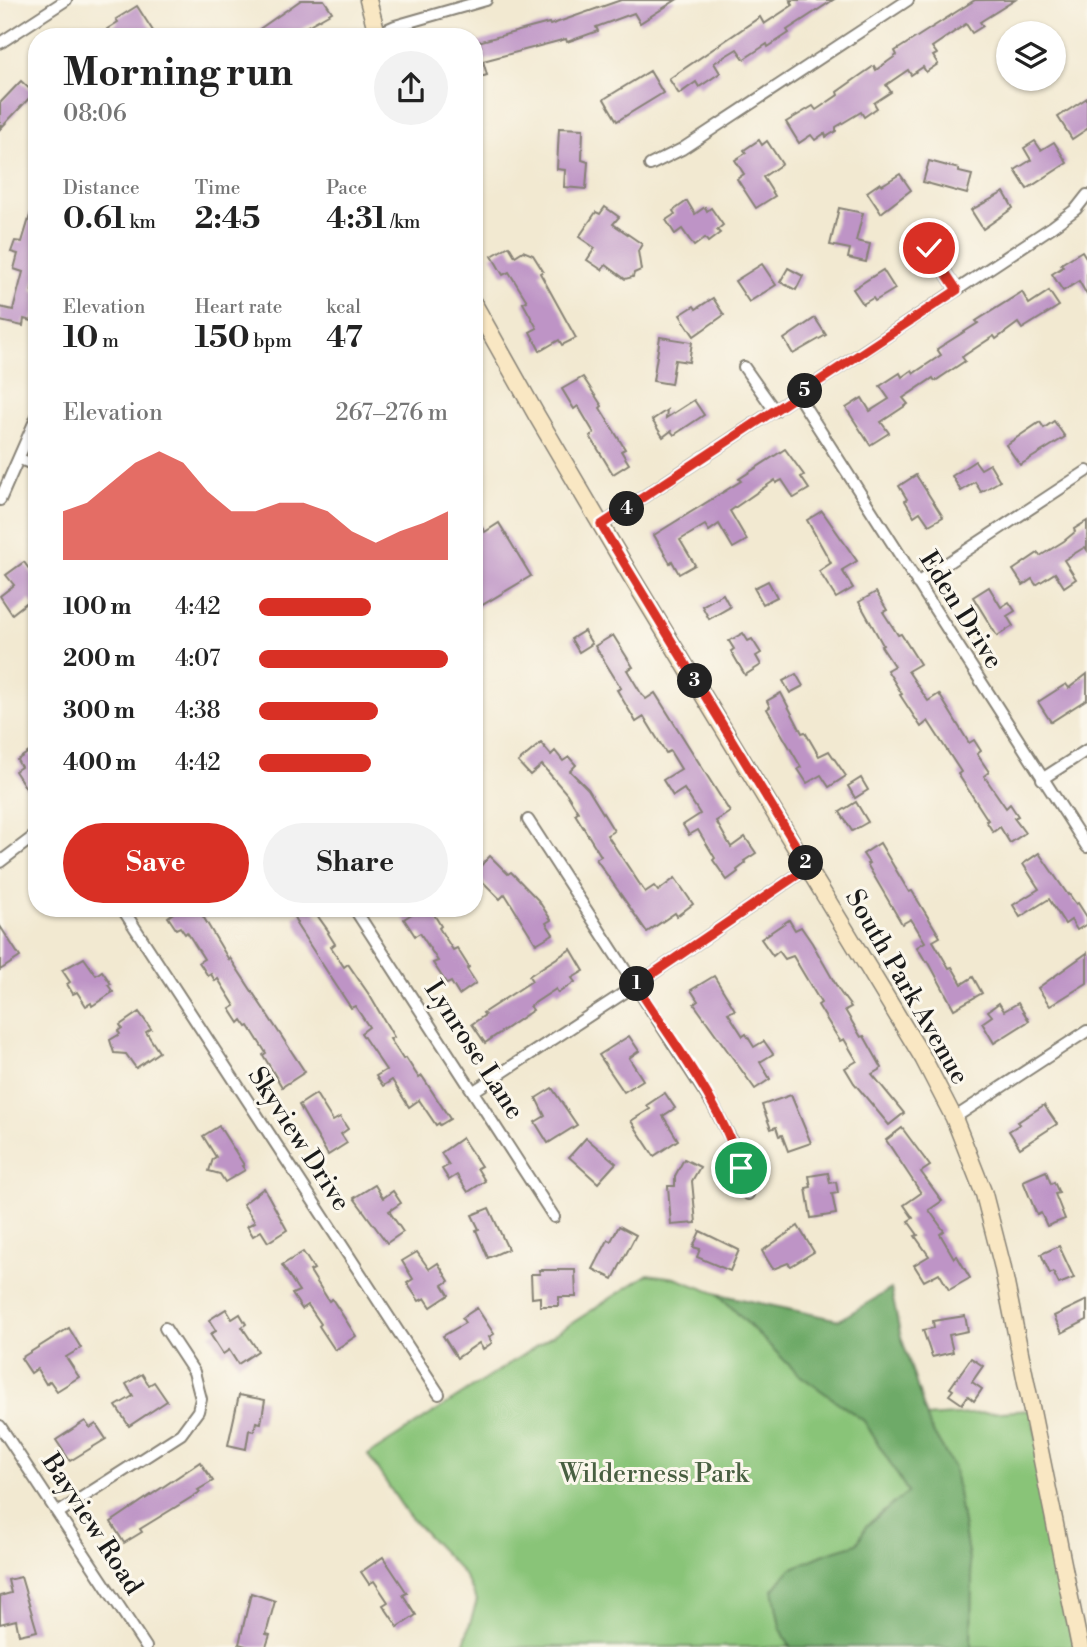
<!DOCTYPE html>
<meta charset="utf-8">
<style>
:root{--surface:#fff;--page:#f2f2f2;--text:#222;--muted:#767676;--accent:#d93025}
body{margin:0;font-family:"Libre Bodoni",serif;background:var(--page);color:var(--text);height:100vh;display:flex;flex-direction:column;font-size:26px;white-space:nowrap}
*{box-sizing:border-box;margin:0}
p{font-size:23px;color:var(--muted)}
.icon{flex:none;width:38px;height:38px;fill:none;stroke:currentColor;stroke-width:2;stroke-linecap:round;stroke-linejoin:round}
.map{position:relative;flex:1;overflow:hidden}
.sheet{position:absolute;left:28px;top:28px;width:455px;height:889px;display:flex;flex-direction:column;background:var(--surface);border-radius:28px;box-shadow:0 2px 5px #0004}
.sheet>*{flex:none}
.buttons{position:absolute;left:996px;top:21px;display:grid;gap:14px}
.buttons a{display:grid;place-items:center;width:70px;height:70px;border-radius:50%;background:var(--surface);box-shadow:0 2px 5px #0004;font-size:35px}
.pin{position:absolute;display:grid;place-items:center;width:60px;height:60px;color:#fff;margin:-30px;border:4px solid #fff;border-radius:50%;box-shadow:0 2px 7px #0007}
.km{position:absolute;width:35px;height:35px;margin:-18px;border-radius:50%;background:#222;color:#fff;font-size:19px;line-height:35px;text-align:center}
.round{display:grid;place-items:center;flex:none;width:74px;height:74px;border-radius:37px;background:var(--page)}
.head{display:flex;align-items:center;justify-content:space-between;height:119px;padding:0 35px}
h1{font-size:38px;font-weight:800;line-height:52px}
.stats{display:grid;grid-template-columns:repeat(3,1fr);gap:10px;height:119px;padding:7px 35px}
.stats div{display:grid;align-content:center}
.stats b{font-size:30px;font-weight:800}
.stats small{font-size:19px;font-weight:400}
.stats p{font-size:19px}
.chart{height:196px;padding:14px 35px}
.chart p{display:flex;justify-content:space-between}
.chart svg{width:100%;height:126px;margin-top:7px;fill:var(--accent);opacity:.7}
.cta{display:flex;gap:14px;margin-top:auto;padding:14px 35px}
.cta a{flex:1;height:80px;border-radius:42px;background:var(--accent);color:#fff;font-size:28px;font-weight:800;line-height:80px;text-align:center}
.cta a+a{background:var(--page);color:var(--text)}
ul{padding:0 35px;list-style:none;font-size:23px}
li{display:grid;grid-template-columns:112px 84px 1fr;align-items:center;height:52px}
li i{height:18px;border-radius:9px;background:var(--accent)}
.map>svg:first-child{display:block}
.green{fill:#89c478;stroke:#52704a;stroke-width:2}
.forest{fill:#6eaa68;stroke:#456342;stroke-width:2}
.building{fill:#be94c6}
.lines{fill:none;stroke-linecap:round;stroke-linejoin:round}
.street-casing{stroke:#878276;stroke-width:14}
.secondary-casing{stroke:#878276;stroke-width:19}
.street{stroke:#fff;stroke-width:10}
.secondary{stroke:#f9e7c3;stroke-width:16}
.route-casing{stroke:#fff;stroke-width:14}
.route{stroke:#d93025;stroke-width:9}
.labels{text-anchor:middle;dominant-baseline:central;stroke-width:6;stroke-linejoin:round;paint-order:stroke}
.street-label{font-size:26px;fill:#1c1c1c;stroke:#fbf7ec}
.park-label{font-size:26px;fill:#485f41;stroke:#fbf7ec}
</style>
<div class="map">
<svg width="1087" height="1647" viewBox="0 0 1087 1647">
<rect width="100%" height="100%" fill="#fbf7ec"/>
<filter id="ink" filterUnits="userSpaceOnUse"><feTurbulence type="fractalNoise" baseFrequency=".0143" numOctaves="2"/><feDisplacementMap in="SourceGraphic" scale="14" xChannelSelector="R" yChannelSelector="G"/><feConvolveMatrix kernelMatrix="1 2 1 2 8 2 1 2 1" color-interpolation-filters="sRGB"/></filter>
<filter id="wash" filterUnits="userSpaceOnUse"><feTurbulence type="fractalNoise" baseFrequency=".00686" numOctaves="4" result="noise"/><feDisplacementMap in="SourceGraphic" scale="28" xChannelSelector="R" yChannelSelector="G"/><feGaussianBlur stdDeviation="1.57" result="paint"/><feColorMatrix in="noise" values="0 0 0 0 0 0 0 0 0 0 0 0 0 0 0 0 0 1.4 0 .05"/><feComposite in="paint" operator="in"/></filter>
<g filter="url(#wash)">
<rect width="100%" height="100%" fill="#f2e9d1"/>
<path class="green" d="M648 1274 675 1278 718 1294 746 1321 864 1421 1031 1410 1080 1647H463L477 1600 463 1573 408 1515 368 1455Z"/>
<path class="forest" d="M891 1289 900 1333 930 1427 954 1468 972 1578 971 1647H790L780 1627 773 1590 790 1569 827 1553 857 1544 866 1526 908 1492 864 1421 798 1374 718 1294 839 1320Z"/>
<g id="blocks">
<g class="building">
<path d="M301 0H324L332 12 288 37H248Z"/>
<path d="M621 0H676L640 23 634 13 596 27 598 31 567 42 566 39 483 61 487 75 474 79V43L549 23 550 25Z"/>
<path d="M790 0H833L787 30 789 33 768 47 767 44 744 59 737 49 714 63 720 73 699 87 696 82 679 94 669 79 760 17 764 24 793 5Z"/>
<path d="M975 0H1015L980 22 983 26 972 33 966 24 932 47 937 54 933 56 938 64 926 72 923 67 911 75 908 70 886 85 891 92 874 103 877 108 864 117 861 112 836 127V131L826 137 825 133 815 140 811 135 799 143 786 122 813 106 816 110 838 95 837 92 858 77 874 66 876 70 897 55 895 51Z"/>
<path d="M137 6 153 31 144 37H111L107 29 118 22 116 19Z"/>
<path d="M650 71 663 93 617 121 604 99Z"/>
<path d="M21 81 34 93 0 129V103Z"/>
<path d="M1087 98V129L1072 139 1058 117Z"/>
<path d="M559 128 583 129 582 160 588 162 586 189 564 187 565 170 557 169Z"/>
<path d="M759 140 762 145 767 141 782 164 763 177 775 196 756 208 737 179 744 174 735 160 746 153 744 150Z"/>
<path d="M1035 141 1041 150 1054 142 1067 163 1027 189 1015 170 1031 160 1024 148Z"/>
<path d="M929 161 959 169V172L972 175 967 194 923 182Z"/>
<path d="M900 174 911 190 881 213 867 192 880 183 882 185Z"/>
<path d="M1004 192 1013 208 983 229 971 210Z"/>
<path d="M687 201 695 214 705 207 707 211 711 208 723 225 717 230 720 233 708 242 705 238 694 246 682 229 675 234 666 220 675 214 673 211Z"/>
<path d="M34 202H37V274L32 291 37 292V302L32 321 24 319 23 326 0 321V307L13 310 23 272 14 269 18 254 11 252 15 241 22 242Z"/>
<path d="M605 207 619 217 613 224 642 244 638 251 641 270 634 273 633 277 625 279 606 265 602 270 587 260 595 248 579 237 596 212 600 214Z"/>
<path d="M839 208 863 213 856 241 870 244 866 262 848 258 850 249 830 245Z"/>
<path d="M509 246 515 256 523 251 533 255 543 271 540 273 576 338 562 345 559 340 540 351 530 332 537 328 523 303 527 301 509 272 503 275 492 256Z"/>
<path d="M1082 251 1087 259V295L1079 281 1063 291 1052 274 1063 267 1061 264Z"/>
<path d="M762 264 776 285 749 302 735 281Z"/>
<path d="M788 268 803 276 796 290 780 282Z"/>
<path d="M883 270 895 289 875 301 873 298 863 304 853 289Z"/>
<path d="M1049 291 1059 306 1022 329 1018 323 996 339 994 336 962 357 965 361 935 381 933 378 903 398 908 404 881 422 889 433 870 445 846 408 862 398 870 411 889 399 880 386 900 373 902 377 912 370 914 373 941 355 937 349 978 323 976 321 1022 292 1029 304Z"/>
<path d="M713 298 724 315 694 336 680 315 694 306 696 309Z"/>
<path d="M815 318 826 335 793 354 784 339Z"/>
<path d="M660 337 692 342 689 362 675 360 671 384 653 381Z"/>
<path d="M583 377 602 406 600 408 625 449 621 451 629 464 613 474 590 436 594 433 578 406 574 409 562 389Z"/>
<path d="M694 400 704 415 674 435 671 431 663 437 652 420 667 410 666 418Z"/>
<path d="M1054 421 1065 437 1020 465 1006 445 1040 422 1044 428Z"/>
<path d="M785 449 804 475 801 477 809 489 794 498 782 480 776 483 775 480 730 511 747 540 733 548 719 524 709 531 705 525 680 540 695 565 679 574 672 561 670 563 654 535 741 481 739 479Z"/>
<path d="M975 461 981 469 990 464 1000 481 981 492 975 482 961 491 952 476Z"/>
<path d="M916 475 943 517 929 525 920 512 914 516 905 501 907 499 899 486Z"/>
<path d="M822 511 857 561 842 570 853 588 836 598 819 571 831 563 807 520Z"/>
<path d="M474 516 485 532 499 523 531 576 474 610Z"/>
<path d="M1087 521V550L1085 547 1064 560 1076 579 1064 587 1055 573 1036 585 1032 579 1023 585 1013 570 1038 553 1040 556 1064 541 1075 532 1074 529Z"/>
<path d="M24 562 37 580V610L30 600 12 614 0 596 14 585 6 575Z"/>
<path d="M768 581 777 597 763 604 754 588Z"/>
<path d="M989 587 1001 607 1009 602 1015 611 1007 616 1013 626 997 636 973 597Z"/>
<path d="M876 592 887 610 883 612 898 635 901 634 920 664 908 671 928 701 939 694 969 743 974 740 981 751 977 754 989 772 984 776 1006 808 1010 804 1018 816 1014 818 1025 833 1010 843 1000 827 993 832 986 821 988 820 958 774 961 772 928 721 921 727 900 695 902 694 887 670 894 666 881 646 883 645 859 602Z"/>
<path d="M723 594 730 607 709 619 702 606Z"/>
<path d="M584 631 592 644 579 652 571 639Z"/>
<path d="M743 633 748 641 752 639 761 653 756 656 761 665 745 675 731 651 734 649 729 641Z"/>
<path d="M613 635 633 667 627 670 642 695 646 699 655 693 730 812 716 821 731 847 745 837 756 853 744 861 746 863 737 870 738 872 727 880 713 860 715 858 698 830 689 835 683 825 700 814 684 789 673 796 663 780 681 769 670 751 666 753 644 717 636 722 617 690 621 688 595 646Z"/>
<path d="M796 674 803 686 790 693 783 681Z"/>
<path d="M1087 674V699L1051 722 1038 702 1066 684 1069 688Z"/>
<path d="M781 693 802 733 805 732 819 756 829 751 846 776 829 787 821 775 807 783 798 769 801 767 767 709 770 707 767 701Z"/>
<path d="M541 743 551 755 555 751 563 761 569 757 576 765 570 771 588 789 614 831 607 835 645 892 654 886 658 891 675 878 693 904 677 916 675 913 647 932 596 859 601 856 575 814 578 812 567 794 542 765 530 775 518 762Z"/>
<path d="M29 752 37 765V788L29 793 15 771 21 767 17 760Z"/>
<path d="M861 778 868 790 855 798 848 786Z"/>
<path d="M856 802 868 822 852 831 840 812Z"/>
<path d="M880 843 909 892 912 891 940 937 933 941 949 968 952 967 962 984 973 977 982 993 954 1009 928 961 926 962 917 947 925 942 911 919 902 924 867 864 869 863 863 854Z"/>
<path d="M1039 853 1068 895 1069 894 1076 904 1078 903 1087 917V924L1077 930 1071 920 1065 924 1049 899 1020 917 1013 905 1039 889 1023 864Z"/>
<path d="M490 856 508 874 511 872 538 900 551 920 546 923 553 934 536 944 505 894 500 899 474 873Z"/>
<path d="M180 908H198L229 960 230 958 305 1072 282 1087 263 1055 266 1053 249 1026 247 1027 242 1020 239 1023 230 1009 235 1006 218 979 215 981 211 974 208 976 199 962 204 959 187 932 185 934 180 927 176 929 168 917Z"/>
<path d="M308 908H312L329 932 328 933 335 944 331 947 344 967 348 964 370 996 394 1037 390 1039 403 1059 406 1058 419 1078 422 1076 450 1119 440 1125 439 1123 436 1125 419 1100 409 1107 392 1080 383 1086 376 1076 386 1070 361 1033 369 1027 355 1006 351 1008 296 924 297 923 294 917Z"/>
<path d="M421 908H430L441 926 439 928 453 950 457 948 469 967 467 969 476 983 459 995 451 982 447 984 433 963 438 961 420 933 415 936 404 919Z"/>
<path d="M789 920 795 930 801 927 812 943 840 992 851 1007 845 1010 861 1037 864 1036 882 1068 872 1074 904 1113 889 1125 854 1083 845 1068 857 1061 844 1039 840 1041 818 1005 821 1003 793 956 785 959 779 951 773 956 761 939Z"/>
<path d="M0 926 20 957 0 970Z"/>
<path d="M571 949 584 971 572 978 575 982 558 993 556 989 530 1006 533 1010 485 1043 472 1024 485 1015 483 1013 532 981 529 976Z"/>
<path d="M1087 953V983L1050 1006 1038 988Z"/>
<path d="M84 958 96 975 102 971 111 984 108 985 113 992 92 1006 91 1003 86 1006 77 992 73 994 67 984 70 982 62 970Z"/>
<path d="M714 976 735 1010 728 1013 743 1036 746 1034 754 1047 764 1041 773 1054 760 1062 770 1079 755 1089 694 1004 698 1001 691 990Z"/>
<path d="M999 1003 1004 1011 1018 1003 1029 1021 994 1043 982 1023 992 1016 988 1011Z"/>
<path d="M139 1012 151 1029 146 1032 159 1052 136 1068 126 1054 114 1053 110 1040 120 1034 118 1031 122 1028 120 1025Z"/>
<path d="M629 1036 639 1051 629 1058 643 1080 624 1092 599 1055Z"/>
<path d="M552 1088 577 1125 548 1143 535 1122 545 1116 536 1098Z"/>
<path d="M665 1093 675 1108 663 1116 678 1140 654 1156 631 1121 650 1109 647 1105Z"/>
<path d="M316 1094 333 1121 340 1117 348 1129 341 1134 347 1143 328 1155 299 1105Z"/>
<path d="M791 1095 811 1143 788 1151 782 1135 779 1136 776 1127 771 1129 762 1105Z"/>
<path d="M1044 1105 1057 1124 1020 1148 1009 1131 1020 1124 1018 1122Z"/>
<path d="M219 1126 244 1165 242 1166 245 1170 225 1182 220 1174 209 1171 213 1159 216 1157 203 1136Z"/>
<path d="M902 1128 930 1166 921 1172 942 1201 929 1210 944 1231 940 1234 954 1258 957 1256 970 1278 949 1290 939 1273 924 1281 914 1265 929 1256 915 1236 918 1235 908 1221 913 1218 904 1205 921 1193 886 1140Z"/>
<path d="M462 1138 481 1166 477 1168 485 1181 468 1192 457 1175 449 1180 442 1169 449 1165 441 1153Z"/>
<path d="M586 1138 616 1163 598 1183 569 1157Z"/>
<path d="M684 1159 700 1167 692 1181 696 1223 671 1225 668 1186H675V1176Z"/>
<path d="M1046 1171 1051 1184 1054 1182 1059 1193 1055 1194 1065 1219 1047 1226 1041 1213 1037 1215 1023 1181Z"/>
<path d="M828 1173 830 1183 836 1182 838 1193 832 1194 836 1214 811 1218 806 1188 811 1187 809 1176Z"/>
<path d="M375 1185 383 1198 393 1191 401 1203 389 1211 403 1232 387 1243 354 1198Z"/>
<path d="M264 1188 287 1230 268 1242 261 1231 253 1236 247 1226 255 1222 243 1204Z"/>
<path d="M489 1208 508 1249 488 1258 476 1230 479 1229 472 1215Z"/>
<path d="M619 1226 636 1235 613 1279 593 1269 608 1240 611 1241Z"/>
<path d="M798 1226 814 1252 791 1266 788 1263 773 1269 762 1251Z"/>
<path d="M700 1231 739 1250 730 1271 697 1257 700 1249 693 1247Z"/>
<path d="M1059 1246 1074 1278 1059 1284 1053 1272 1050 1274 1041 1254Z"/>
<path d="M303 1252 314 1269 310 1271 329 1301 332 1299 356 1336 335 1350 319 1326 321 1324 308 1305 302 1309 292 1294 299 1291 282 1265Z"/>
<path d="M417 1252 429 1269 438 1263 449 1281 443 1285 449 1295 431 1307 425 1298 419 1301 407 1283 413 1279 402 1261Z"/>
<path d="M539 1270H575L576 1297H559V1306H540V1297L532 1298 531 1274H540Z"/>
<path d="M1087 1300V1320L1062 1333 1054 1316Z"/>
<path d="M477 1308 494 1334 489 1337 492 1343 483 1349 479 1343 457 1358 443 1336 465 1323 462 1318Z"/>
<path d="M226 1309 232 1319 240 1314 246 1324 242 1327 258 1351 238 1364 229 1350 223 1354 210 1334 216 1331 209 1320Z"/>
<path d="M965 1316 968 1331 949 1335 953 1352 932 1357 923 1330 934 1328 933 1321Z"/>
<path d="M69 1328 81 1348 66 1357 79 1377 57 1391 50 1381 46 1384 37 1369 31 1373 21 1358Z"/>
<path d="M971 1358 983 1366 972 1382 982 1389 974 1401 968 1396 962 1404 949 1395 953 1390 950 1388Z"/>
<path d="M142 1374 149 1385 154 1382 167 1401 129 1426 116 1406 133 1396 126 1384Z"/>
<path d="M239 1395 265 1400 261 1423 256 1422 254 1431 249 1430 246 1449 228 1445Z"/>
<path d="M85 1421 90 1428 96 1424 106 1439 70 1461 56 1440Z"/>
<path d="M200 1462 213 1481 198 1490 200 1492 140 1529 142 1532 124 1543 111 1522Z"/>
<path d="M383 1557 407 1593 403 1595 416 1615 398 1627 383 1605 388 1602 374 1581 369 1584 361 1572Z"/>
<path d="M21 1577 37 1631 19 1635 16 1620 0 1624V1596L11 1593 8 1580Z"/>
<path d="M251 1593 275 1601 266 1634 270 1635 266 1647H249L239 1644Z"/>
</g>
</g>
</g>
<g filter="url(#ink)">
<use href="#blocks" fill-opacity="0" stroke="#878276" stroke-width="2"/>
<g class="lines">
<g class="street-casing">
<g id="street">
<path d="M372 36 395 26 486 0"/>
<path d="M0 43 66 0"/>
<path d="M650 165 682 149 908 0"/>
<path d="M929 248 957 290"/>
<path d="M744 367 775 411"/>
<path d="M798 396 1087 847"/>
<path d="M20 459 37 466"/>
<path d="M0 500 37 416"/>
<path d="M601 525 1052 227 1076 209 1087 195"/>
<path d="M917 583 1087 471"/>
<path d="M1042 779 1087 750"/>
<path d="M528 820 714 1107 735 1147 748 1194"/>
<path d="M0 862 37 834"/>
<path d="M122 908 439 1394"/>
<path d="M354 908 554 1217"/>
<path d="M474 1091 636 985 809 867"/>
<path d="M954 1118 1087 1031"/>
<path d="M0 1426 146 1647"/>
<path d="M58 1513 181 1434 198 1411 201 1399 194 1372 165 1328"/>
</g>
</g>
<g class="secondary-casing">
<g id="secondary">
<path d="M368 0 378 37"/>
<path d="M474 304 537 416 631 576 923 1058 954 1118 984 1194 1002 1264 1080 1647"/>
</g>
</g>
<use href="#street" class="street"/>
<use href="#secondary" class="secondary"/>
</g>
</g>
<g class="lines" filter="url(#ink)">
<g class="route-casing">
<path id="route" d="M741 1168C720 1102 674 1044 636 985L809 867 601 525 957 290 929 248"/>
</g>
<use href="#route" class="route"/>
</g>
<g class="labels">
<g class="street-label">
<text transform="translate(961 610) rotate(58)">Eden Drive</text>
<text transform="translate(907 987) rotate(60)">South Park Avenue</text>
<text transform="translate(474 1050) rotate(57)">Lynrose Lane</text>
<text transform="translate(299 1139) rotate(57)">Skyview Drive</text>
<text transform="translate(92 1524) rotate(57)">Bayview Road</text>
</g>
<g class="park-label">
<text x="654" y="1474">Wilderness Park</text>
</g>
</g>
</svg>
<div class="buttons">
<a><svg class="icon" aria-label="layers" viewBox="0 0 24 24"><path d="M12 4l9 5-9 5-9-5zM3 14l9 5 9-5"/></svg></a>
</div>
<div class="pin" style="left:741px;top:1168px;background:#1e9e55"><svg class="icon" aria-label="arrive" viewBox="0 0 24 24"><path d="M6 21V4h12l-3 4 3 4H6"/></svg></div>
<div class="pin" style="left:929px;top:248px;background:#d93025"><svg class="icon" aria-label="check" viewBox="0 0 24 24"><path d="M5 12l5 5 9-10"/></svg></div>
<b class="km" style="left:637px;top:984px">1</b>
<b class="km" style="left:806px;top:863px">2</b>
<b class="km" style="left:695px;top:681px">3</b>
<b class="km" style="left:627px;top:509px">4</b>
<b class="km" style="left:805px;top:391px">5</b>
<section class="sheet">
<div class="head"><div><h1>Morning run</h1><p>08:06</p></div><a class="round"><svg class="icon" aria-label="share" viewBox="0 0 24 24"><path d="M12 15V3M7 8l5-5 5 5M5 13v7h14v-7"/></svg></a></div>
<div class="stats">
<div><p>Distance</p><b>0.61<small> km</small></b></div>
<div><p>Time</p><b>2:45</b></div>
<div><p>Pace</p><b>4:31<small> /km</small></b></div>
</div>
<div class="stats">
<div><p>Elevation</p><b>10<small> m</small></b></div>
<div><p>Heart rate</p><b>150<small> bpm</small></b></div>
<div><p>kcal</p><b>47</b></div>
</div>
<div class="chart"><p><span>Elevation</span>267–276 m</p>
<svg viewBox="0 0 160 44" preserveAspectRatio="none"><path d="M0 44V27L10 24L20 17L30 10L40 6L50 10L60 20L70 27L80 27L90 24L100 24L110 27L120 34L130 38L140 34L150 31L160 27V44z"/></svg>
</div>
<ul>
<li><b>100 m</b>4:42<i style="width:59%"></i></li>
<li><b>200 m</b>4:07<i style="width:100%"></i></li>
<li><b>300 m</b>4:38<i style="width:63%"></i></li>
<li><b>400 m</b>4:42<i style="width:59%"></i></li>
</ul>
<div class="cta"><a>Save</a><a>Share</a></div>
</section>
</div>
